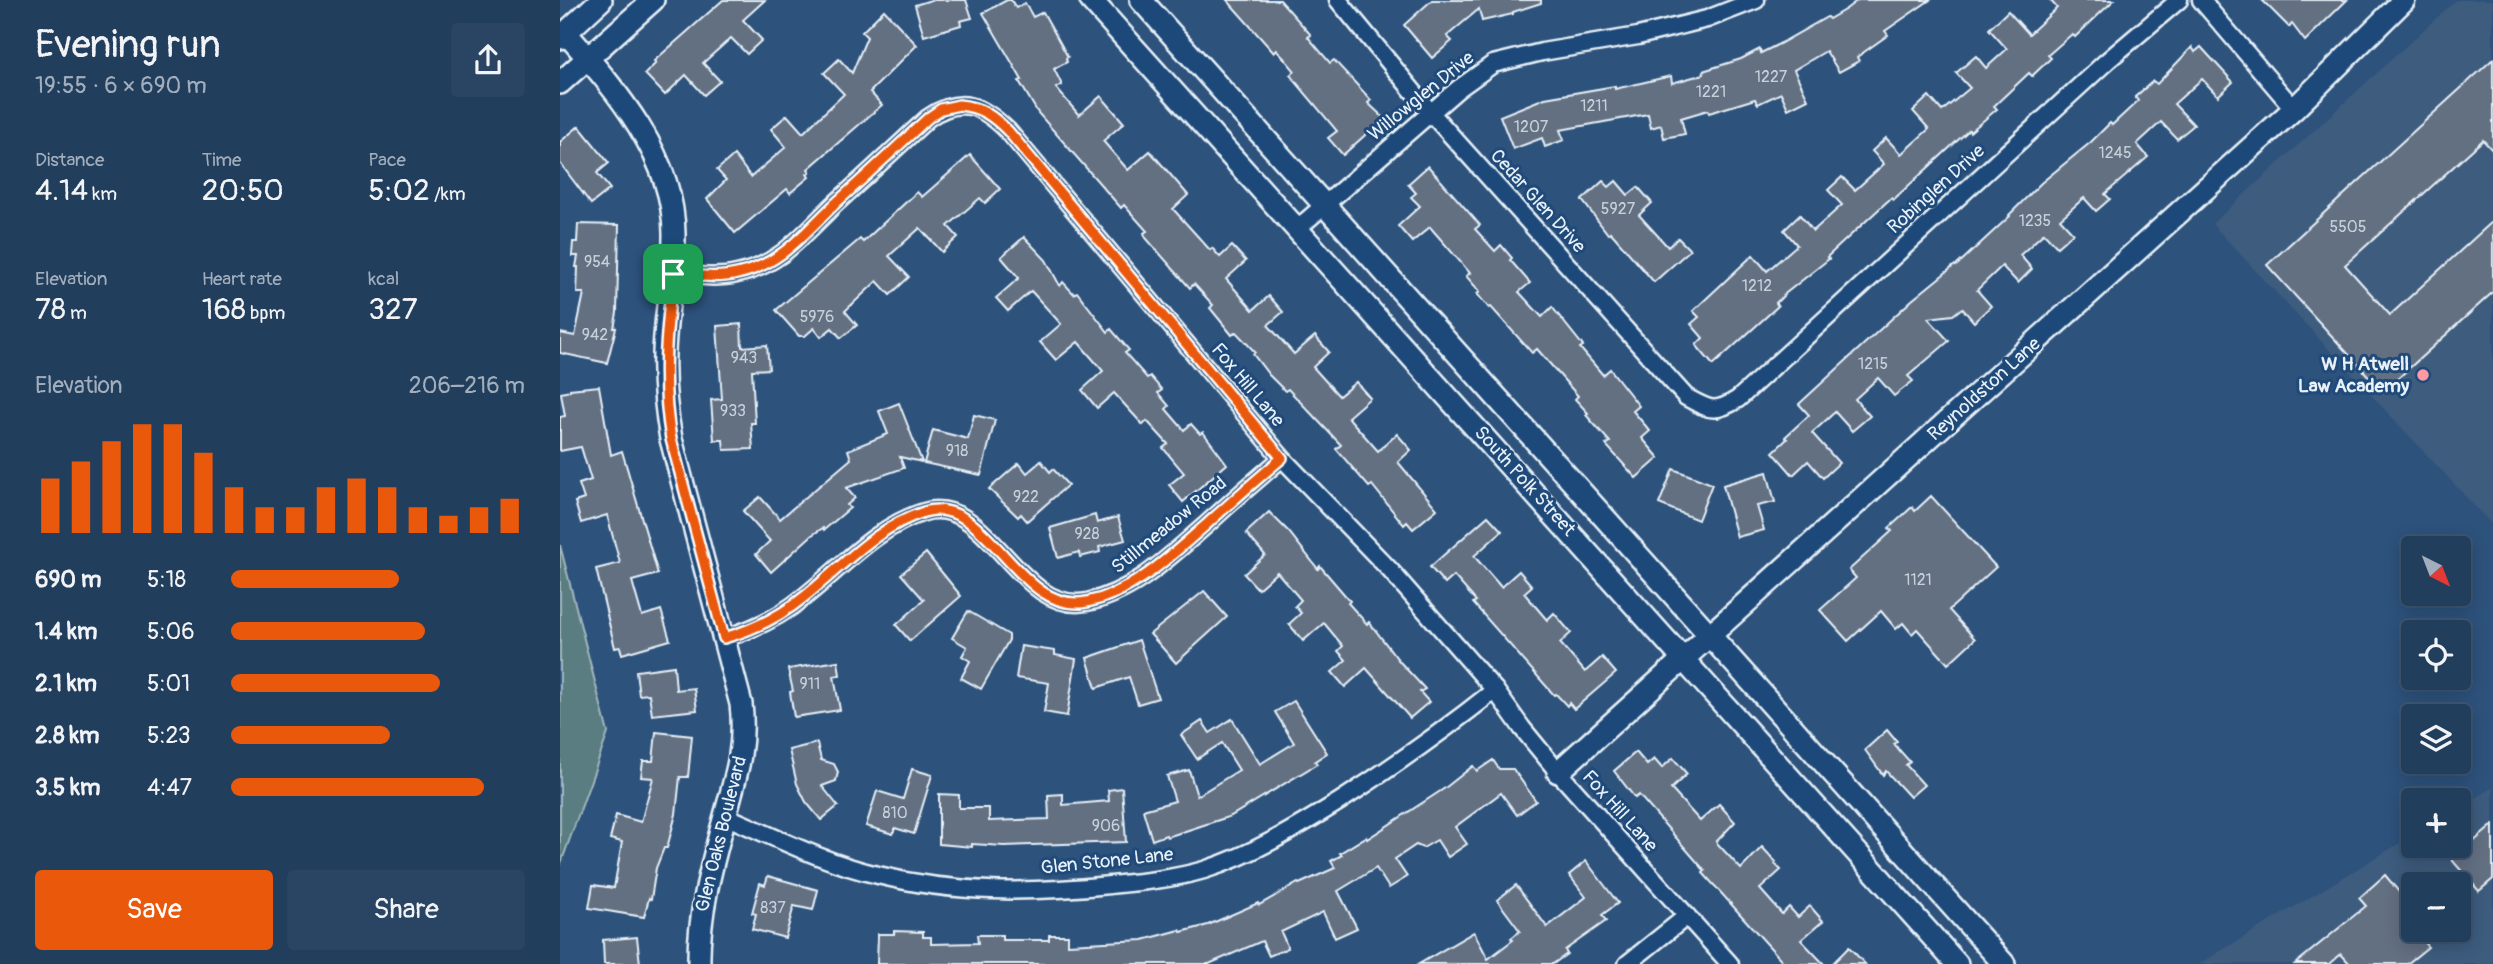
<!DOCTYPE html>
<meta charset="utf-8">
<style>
:root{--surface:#223e5d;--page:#2a4563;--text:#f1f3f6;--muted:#a2aebc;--line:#3f5772;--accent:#ea580c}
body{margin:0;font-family:Pangolin,sans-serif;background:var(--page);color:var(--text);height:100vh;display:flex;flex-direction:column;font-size:26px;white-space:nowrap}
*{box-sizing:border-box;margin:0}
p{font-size:23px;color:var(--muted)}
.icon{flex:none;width:38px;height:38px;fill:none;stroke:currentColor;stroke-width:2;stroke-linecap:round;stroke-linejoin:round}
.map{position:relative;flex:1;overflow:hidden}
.drawer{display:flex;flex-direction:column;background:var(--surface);width:560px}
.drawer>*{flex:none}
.needle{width:46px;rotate:138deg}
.controls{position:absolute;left:1841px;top:536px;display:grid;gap:14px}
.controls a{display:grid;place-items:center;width:70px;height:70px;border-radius:7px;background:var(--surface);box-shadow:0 4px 18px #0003,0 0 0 2px var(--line);font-size:35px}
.pin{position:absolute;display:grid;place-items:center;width:60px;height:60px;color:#fff;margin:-30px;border-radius:14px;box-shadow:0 4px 10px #0006}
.round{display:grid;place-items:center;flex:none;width:74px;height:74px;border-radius:7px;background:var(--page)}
.head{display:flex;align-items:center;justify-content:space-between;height:119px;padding:0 35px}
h1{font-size:38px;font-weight:600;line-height:52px}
.metrics{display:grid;grid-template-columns:repeat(3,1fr);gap:10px;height:119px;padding:7px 35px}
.metrics div{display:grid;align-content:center}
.metrics b{font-size:30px;font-weight:600}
.metrics small{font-size:19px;font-weight:400}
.metrics p{font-size:19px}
.chart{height:196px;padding:14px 35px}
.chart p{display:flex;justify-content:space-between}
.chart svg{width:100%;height:126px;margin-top:7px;stroke:var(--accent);stroke-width:6}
.primary-button{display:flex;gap:14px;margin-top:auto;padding:14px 35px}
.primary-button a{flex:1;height:80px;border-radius:7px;background:var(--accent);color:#fff;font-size:28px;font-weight:600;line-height:80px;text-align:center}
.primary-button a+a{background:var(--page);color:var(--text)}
ul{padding:0 35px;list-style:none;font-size:23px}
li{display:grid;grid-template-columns:112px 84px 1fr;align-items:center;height:52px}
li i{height:18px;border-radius:9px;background:var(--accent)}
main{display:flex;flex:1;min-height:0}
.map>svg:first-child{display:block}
.built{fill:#3d5b7e;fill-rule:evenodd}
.green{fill:#5a7d82;stroke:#a1b7bd;stroke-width:2}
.building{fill:#637082;stroke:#e8f1f8;stroke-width:2}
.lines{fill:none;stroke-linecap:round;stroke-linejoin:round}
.street-casing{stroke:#e8f1f8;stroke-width:21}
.secondary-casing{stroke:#e8f1f8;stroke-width:26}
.street{stroke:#1f4a7a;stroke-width:16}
.secondary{stroke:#1f4a7a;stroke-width:21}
.route-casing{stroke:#fff;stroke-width:14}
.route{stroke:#ea580c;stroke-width:9}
.poi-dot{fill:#ff9aa2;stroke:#1f4a7a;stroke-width:2.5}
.labels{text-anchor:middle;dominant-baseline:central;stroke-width:6;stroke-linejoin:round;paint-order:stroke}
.number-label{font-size:16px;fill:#c7d1da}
.street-label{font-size:19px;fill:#e8f1f8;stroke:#1f4a7a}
.poi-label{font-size:19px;font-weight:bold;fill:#e8f1f8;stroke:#1f4a7a;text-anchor:end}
</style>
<main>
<section class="drawer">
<div class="head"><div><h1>Evening run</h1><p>19:55 · 6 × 690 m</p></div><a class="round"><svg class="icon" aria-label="share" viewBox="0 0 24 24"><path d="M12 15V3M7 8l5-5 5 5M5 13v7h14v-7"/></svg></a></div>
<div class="metrics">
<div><p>Distance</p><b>4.14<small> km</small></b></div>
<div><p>Time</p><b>20:50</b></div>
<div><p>Pace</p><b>5:02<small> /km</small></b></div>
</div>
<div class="metrics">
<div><p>Elevation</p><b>78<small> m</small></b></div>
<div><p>Heart rate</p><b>168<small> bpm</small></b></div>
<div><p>kcal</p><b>327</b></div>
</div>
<div class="chart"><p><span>Elevation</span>206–216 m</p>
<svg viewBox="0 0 160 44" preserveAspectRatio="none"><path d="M5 44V25M15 44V19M25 44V12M35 44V6M45 44V6M55 44V16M65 44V28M75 44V35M85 44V35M95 44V28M105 44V25M115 44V28M125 44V35M135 44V38M145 44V35M155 44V32"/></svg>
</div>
<ul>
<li><b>690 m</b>5:18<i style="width:57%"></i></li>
<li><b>1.4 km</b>5:06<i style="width:66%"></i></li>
<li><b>2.1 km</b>5:01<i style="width:71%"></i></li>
<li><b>2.8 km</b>5:23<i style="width:54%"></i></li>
<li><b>3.5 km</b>4:47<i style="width:86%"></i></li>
</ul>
<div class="primary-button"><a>Save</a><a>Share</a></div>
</section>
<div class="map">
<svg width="1933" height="964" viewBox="0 0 1933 964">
<rect width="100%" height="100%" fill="#2d527c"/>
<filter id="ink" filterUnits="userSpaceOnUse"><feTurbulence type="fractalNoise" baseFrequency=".0143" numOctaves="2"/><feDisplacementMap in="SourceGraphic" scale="14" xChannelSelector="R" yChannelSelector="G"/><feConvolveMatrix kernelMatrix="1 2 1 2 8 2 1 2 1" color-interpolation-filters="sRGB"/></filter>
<g filter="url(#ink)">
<g class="built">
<path d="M1896 0H1933V526L1652 224Z"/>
<path d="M1933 787V964H1639L1853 835V845H1899V808ZM1853 884H1899V929H1853Z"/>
</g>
<path class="green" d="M0 545 48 733 0 866Z"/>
<g class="building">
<path d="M163 0H205L183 20 202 40 187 54 171 38 143 63 160 81 144 95 126 75 105 95 85 74 96 63 94 61Z"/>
<path d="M371 0H406L412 18 400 21 401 25 364 36 355 5Z"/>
<path d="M447 0H451L456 8 465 3 473 17 483 12 508 57 506 58 507 62 494 69 502 85 496 88 519 115 541 96 564 123 543 141 568 170 590 151 628 195 613 209 650 250 652 248 660 257 672 246 686 261 666 279 693 310 709 296 723 312 708 325 734 354 755 336 769 352 753 367 779 396 796 382 810 398 788 417 818 451 837 434 851 450 838 462 877 509 853 529 847 522 844 525 812 485 809 487 776 449 781 445 728 389 725 391 709 375 693 354 695 352 676 332 672 335 650 308 653 305 634 284 630 288 586 238 584 233 587 231 564 205 561 208 478 113 459 81 462 80 423 13Z"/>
<path d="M667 0H720L751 35 748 37 770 63 774 60 811 100 808 103 824 118 783 155 768 138 777 131 730 75 735 71 717 50 714 53Z"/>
<path d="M872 0H981V3L953 12V14L922 21 919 9 887 36 892 41 872 58 844 25Z"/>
<path d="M1298 0H1370L1325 31 1328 35 1297 57 1299 61 1279 72 1266 51 1234 70 1248 99 1228 109 1221 93 1198 104 1195 99 1149 113 1148 110 1121 118 1125 134 1104 138 1101 125 1091 128 1088 114 1000 130 1004 140 985 147 982 138 953 149 940 116 985 98 1055 86V89L1111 76 1112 83 1144 74 1143 71 1181 59 1200 49 1201 53 1221 43 1267 17 1269 19 1286 9Z"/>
<path d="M1490 0H1554L1515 37 1512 34 1488 55 1491 58 1472 76 1469 73 1434 106 1437 109 1410 132 1409 130 1333 200 1331 198 1267 257 1269 259 1226 293 1216 303 1218 306 1153 365 1136 345 1143 338 1131 324 1139 317 1133 311 1193 255 1207 271 1237 245 1224 230 1240 215 1253 231 1282 205 1268 190 1282 177 1295 190 1324 164 1312 151 1326 138 1341 154 1369 129 1353 111 1369 96 1382 111 1410 88 1396 73 1416 56 1426 68 1447 49 1429 29 1448 11 1469 34 1497 8Z"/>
<path d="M1702 0H1787L1745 41 1732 24 1729 27Z"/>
<path d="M324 10 357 45 310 92 322 105 248 169 250 172 247 174 249 177 230 193 227 189 175 233 147 199 166 180 157 170 174 155 191 177 226 147 211 129 227 115 243 133 284 94 264 73 279 59 292 73 307 37 302 32Z"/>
<path d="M1632 47 1635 52 1641 47 1673 82 1658 96 1642 79 1614 104 1634 125 1617 139 1601 122 1577 144 1588 157 1545 194 1550 199 1536 211 1524 198 1500 219 1513 233 1497 247 1484 233 1460 255 1472 269 1458 283 1442 266 1417 290 1431 306 1414 322 1402 308 1393 315 1368 318 1389 341 1348 376 1353 381 1334 396 1318 378 1295 399 1310 416 1292 431 1275 412 1252 433 1279 463 1263 478 1248 461 1233 475 1213 452 1227 439 1225 437 1249 415 1239 404 1352 300 1395 265 1396 266 1450 216 1449 215 1481 183 1531 142 1550 123 1552 125 1578 101 1575 97 1593 81 1597 84Z"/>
<path d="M1933 59V151L1923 140 1785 265 1830 315 1933 221V292L1823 392 1707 265Z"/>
<path d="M19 126 49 163 37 173 50 189 31 204 0 163V142Z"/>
<path d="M410 155 440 189 425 203 420 198 388 226 398 237 382 252 360 228 329 256 349 277 330 295 317 281 285 311 297 325 281 338 272 328 261 337 254 328 245 336H239L216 310 300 239 303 242 357 192 362 197Z"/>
<path d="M868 166 920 225 915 229 935 251 941 245 952 258 950 260 970 283 959 292 982 317 992 307 1023 346 1020 348 1043 375 1050 369 1079 406 1073 411 1090 431 1082 438 1099 458 1076 478 1046 445 1050 442 1026 415 1028 413 1015 399 1018 396 977 349 972 353 931 307 929 308 917 294 920 292 906 276 910 273 870 227 852 242 838 226 860 206 851 197 856 193 848 184Z"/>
<path d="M1043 181 1049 187 1056 181 1068 195 1078 187 1092 203 1079 215 1108 247 1118 238 1130 250 1094 282 1054 236 1050 232 1048 234 1022 200Z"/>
<path d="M18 224 59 225 57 313 54 328H56L47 363 0 353V333L15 336 24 293H17L18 267H16L18 256H12L13 242H17Z"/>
<path d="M464 237 486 260 500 286 503 282 514 294 517 292 548 332 551 329 569 350 565 353 587 378 590 376 602 390 598 393 609 406 606 409 624 430 631 424 640 434 643 432 667 464 623 502 609 485 624 473 603 448 608 444 587 421 583 425 554 393 537 408 522 390 543 371 518 342 496 360 480 342 501 324 471 291 448 311 436 298 459 278 441 257Z"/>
<path d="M181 324 182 347 207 345 209 369 192 370 195 423H191L193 449 164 450 163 440H154L151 400 162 399 157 326Z"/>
<path d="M39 386 51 455 62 451 98 574 72 581 82 616 101 610 110 640 62 654 60 647 55 648 36 569 60 563 47 515 21 523 15 502 24 499 19 484 31 480 21 447 0 451V417L5 416 1 393 10 391V389Z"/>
<path d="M339 403 362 462 340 457 344 468 286 488 295 498 287 505 290 508 264 530 263 528 252 535 211 572 196 554 210 541 183 511 200 497 220 519 291 459 288 450 328 434 319 411Z"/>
<path d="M414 415 435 420 421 475 364 463 373 430 408 439Z"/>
<path d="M481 461 490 472 493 469 508 485 467 521 461 514 458 517 429 489 459 463 467 473Z"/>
<path d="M1113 469 1152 484 1138 520 1099 504Z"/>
<path d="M1207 472 1215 502 1197 506 1204 530 1177 537 1163 485Z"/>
<path d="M1371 496 1436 567 1389 610 1415 639 1388 664 1357 629 1352 634 1343 623 1336 629 1321 611 1288 641 1260 610 1296 578 1289 570 1332 531 1329 528 1352 507 1355 511Z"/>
<path d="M709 512 729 532 758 569 760 566 790 601 788 603 807 624 809 622 840 662 865 689 860 692 869 702 850 718 806 668 785 687 772 672 786 660 778 651 783 646 764 623 743 641 729 624 741 613 735 606 741 600 717 572 698 589 684 574 705 555 686 533Z"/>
<path d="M535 515 537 523 558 517 565 540 539 547 540 552 520 557 519 552 498 558 490 528Z"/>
<path d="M928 516 942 531 914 556 941 587 959 571 972 586 964 593 987 620 994 613 1011 633 1000 643 1025 672 1042 657 1056 673 1014 709 1009 703 1007 706 996 694 994 695 913 603 916 601 894 576 885 584 870 567Z"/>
<path d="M366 553 401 596 350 641 336 625 364 600 341 574Z"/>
<path d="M644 591 667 617 616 663 590 634Z"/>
<path d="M408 611 449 635V640L421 689 401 678 410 661 402 656 407 647 392 638Z"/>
<path d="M579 640 598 698 578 704 569 677 536 688 527 658Z"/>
<path d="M461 646 495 651V655L516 659 507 716 484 712 489 683 456 678Z"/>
<path d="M278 661 280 675 274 676 280 710 234 717 230 692 233 691 228 669Z"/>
<path d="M114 666 116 690 134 688 137 710 92 715 89 694 79 695 76 671Z"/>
<path d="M734 701 767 753 755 761 757 764 671 816 607 837 606 835 592 840 583 810 615 801 607 776 629 770 637 796 679 770 662 743 637 759 621 735 642 721 650 733 672 719 700 764 734 743 715 712Z"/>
<path d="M1327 730 1337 742 1334 744 1350 762 1346 765 1364 785 1350 797 1326 771 1323 775 1305 750Z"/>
<path d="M96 732 132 736 128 777H120L116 814 107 848H104L96 868 91 899 89 898 84 917 29 908 33 885 54 888 62 842 50 839 56 815 81 822 93 778 81 777 83 761H93Z"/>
<path d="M257 743 261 760 274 764 278 772 276 781 262 786 278 806 261 820 246 802 237 784 229 750Z"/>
<path d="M1076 752 1087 765 1094 759 1102 768 1113 758 1127 774 1111 789 1140 821 1159 804 1175 822 1156 842 1181 869 1202 847 1216 862 1215 864 1221 870 1200 889 1222 914 1229 907 1238 917 1250 906 1263 921 1241 940 1264 964H1225L1143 873 1145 871 1079 795 1075 798 1054 771Z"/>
<path d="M933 760 939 769H953L976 801 957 815 941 793 895 827 907 844 888 857 877 840 863 848 856 845 835 859 847 877 829 888 816 868 778 891 797 928 775 938 763 912 721 932 728 948 709 956 702 941 649 964H317L318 934H334V931L363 932V937H371V944L418 943 417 935H442V940H489V935H508V944L583 940 620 930 621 932 648 925 698 903 699 905 738 883 739 884 775 868 771 861 782 855 780 853 806 837 807 839 885 788 913 766 917 771Z"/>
<path d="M352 769 372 775 354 834 335 828 333 834 306 826 317 791 343 799Z"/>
<path d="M562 788 566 842 444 846 412 844V847L379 844V794L399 795V808H429V821L489 819 488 795 503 794V805L549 801 548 790Z"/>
<path d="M1933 825V879L1919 891 1892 860Z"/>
<path d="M1026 861 1058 903 1042 915 1046 921 1005 950 1007 954 993 964H859L914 932 928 959 953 940 951 938 960 931 937 900 956 885 987 927 1026 897 1009 875Z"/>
<path d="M1825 875 1839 892 1842 890 1853 903V929H1875L1862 940 1868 947 1847 964H1790L1781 954 1770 964H1735L1806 906 1799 898Z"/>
<path d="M208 876 258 890 253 910 234 906 225 938 192 929 196 914 192 913 200 883 205 885Z"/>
<path d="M77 937 80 964H44L43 940Z"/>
<path d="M1289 947 1305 964H1272Z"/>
</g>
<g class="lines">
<g class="street-casing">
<g id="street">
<path d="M778 0 871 113 1126 397C1150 410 1154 414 1178 399L1547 61 1619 0"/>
<path d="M1641 0 1734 109"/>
<path d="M738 228 898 89 933 64 982 52 1078 36 1147 19 1196 0"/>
<path d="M113 274C134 275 156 279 177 274 221 265 245 232 276 203 307 175 337 147 368 118 400 95 422 105 448 131L722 458 829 569 935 690 962 728 998 772 1170 964"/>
<path d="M164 638C192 630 221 616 244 597 282 567 316 527 364 512 428 493 458 615 527 602 574 593 611 555 646 525 671 502 696 480 722 458"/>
<path d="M165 816C215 837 265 863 318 875 394 894 472 893 550 885 581 882 613 879 644 870 692 855 738 827 780 801 834 766 885 730 935 690"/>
<path d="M1067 964 1127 916"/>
</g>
</g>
<g class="secondary-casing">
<g id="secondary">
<path d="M531 0 1397 964"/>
<path d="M581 0 1444 964"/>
<path d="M6 33C55 89 115 157 114 236 114 276 105 314 104 354 103 383 106 411 111 439L181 704C186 746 176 776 165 816 152 864 138 914 139 964"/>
<path d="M0 38 41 0"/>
<path d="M0 83 93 0"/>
<path d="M998 772 1734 109 1844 0"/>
</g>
</g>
<use href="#street" class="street"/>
<use href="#secondary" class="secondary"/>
</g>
</g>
<g class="lines" filter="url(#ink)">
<g class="route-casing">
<path id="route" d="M399 105C421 107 433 116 448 131L722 458C696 480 671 502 646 525 611 555 574 593 527 602 458 616 428 493 364 512 316 527 282 567 244 597 221 616 192 630 164 638L111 439C101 381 106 332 113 274 134 275 156 279 177 274 221 265 245 232 276 203 307 175 337 147 368 118L381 109Z"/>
</g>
<use href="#route" class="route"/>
</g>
<circle class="poi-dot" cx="1863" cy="375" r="7"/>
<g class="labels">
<g class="number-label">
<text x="1211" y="77">1227</text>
<text x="1151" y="92">1221</text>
<text x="1034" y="106">1211</text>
<text x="971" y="127">1207</text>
<text x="1555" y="153">1245</text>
<text x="1058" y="209">5927</text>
<text x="1475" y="221">1235</text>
<text x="1788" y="227">5505</text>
<text x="37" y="262">954</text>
<text x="1197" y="286">1212</text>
<text x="257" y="317">5976</text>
<text x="35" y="335">942</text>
<text x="184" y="358">943</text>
<text x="1313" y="364">1215</text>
<text x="173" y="411">933</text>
<text x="397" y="451">918</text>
<text x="466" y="497">922</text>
<text x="527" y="534">928</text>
<text x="1358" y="580">1121</text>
<text x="250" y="684">911</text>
<text x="335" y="813">810</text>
<text x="546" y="826">906</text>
<text x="213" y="908">837</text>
</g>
<g class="street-label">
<text transform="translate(861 96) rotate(-39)">Willowglen Drive</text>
<text transform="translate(1376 189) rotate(-42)">Robinglen Drive</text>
<text transform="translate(978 201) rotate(48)">Cedar Glen Drive</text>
<text transform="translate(688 385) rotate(50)">Fox Hill Lane</text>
<text transform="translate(1424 389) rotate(-42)">Reynoldston Lane</text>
<text transform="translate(965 481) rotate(48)">South Polk Street</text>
<text transform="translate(609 525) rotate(-39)">Stillmeadow Road</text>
<text transform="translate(1060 811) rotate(48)">Fox Hill Lane</text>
<text transform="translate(161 834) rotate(-76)">Glen Oaks Boulevard</text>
<text transform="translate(547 861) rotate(-6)">Glen Stone Lane</text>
</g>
<g class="poi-label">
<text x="1849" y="364">W H Atwell<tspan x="1849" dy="22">Law Academy</tspan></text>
</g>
</g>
</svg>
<div class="controls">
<a><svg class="needle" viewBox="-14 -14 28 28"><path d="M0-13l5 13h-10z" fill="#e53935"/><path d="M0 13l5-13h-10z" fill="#a2aebc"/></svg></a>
<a><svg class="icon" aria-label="locate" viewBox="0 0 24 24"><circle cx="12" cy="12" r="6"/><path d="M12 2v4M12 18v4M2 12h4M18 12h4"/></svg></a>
<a><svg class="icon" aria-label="layers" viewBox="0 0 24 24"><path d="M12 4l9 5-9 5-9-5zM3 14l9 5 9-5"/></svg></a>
<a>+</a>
<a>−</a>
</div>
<div class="pin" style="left:113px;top:274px;background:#1e9e55"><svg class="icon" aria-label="arrive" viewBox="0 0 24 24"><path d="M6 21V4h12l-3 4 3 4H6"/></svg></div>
</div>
</main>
